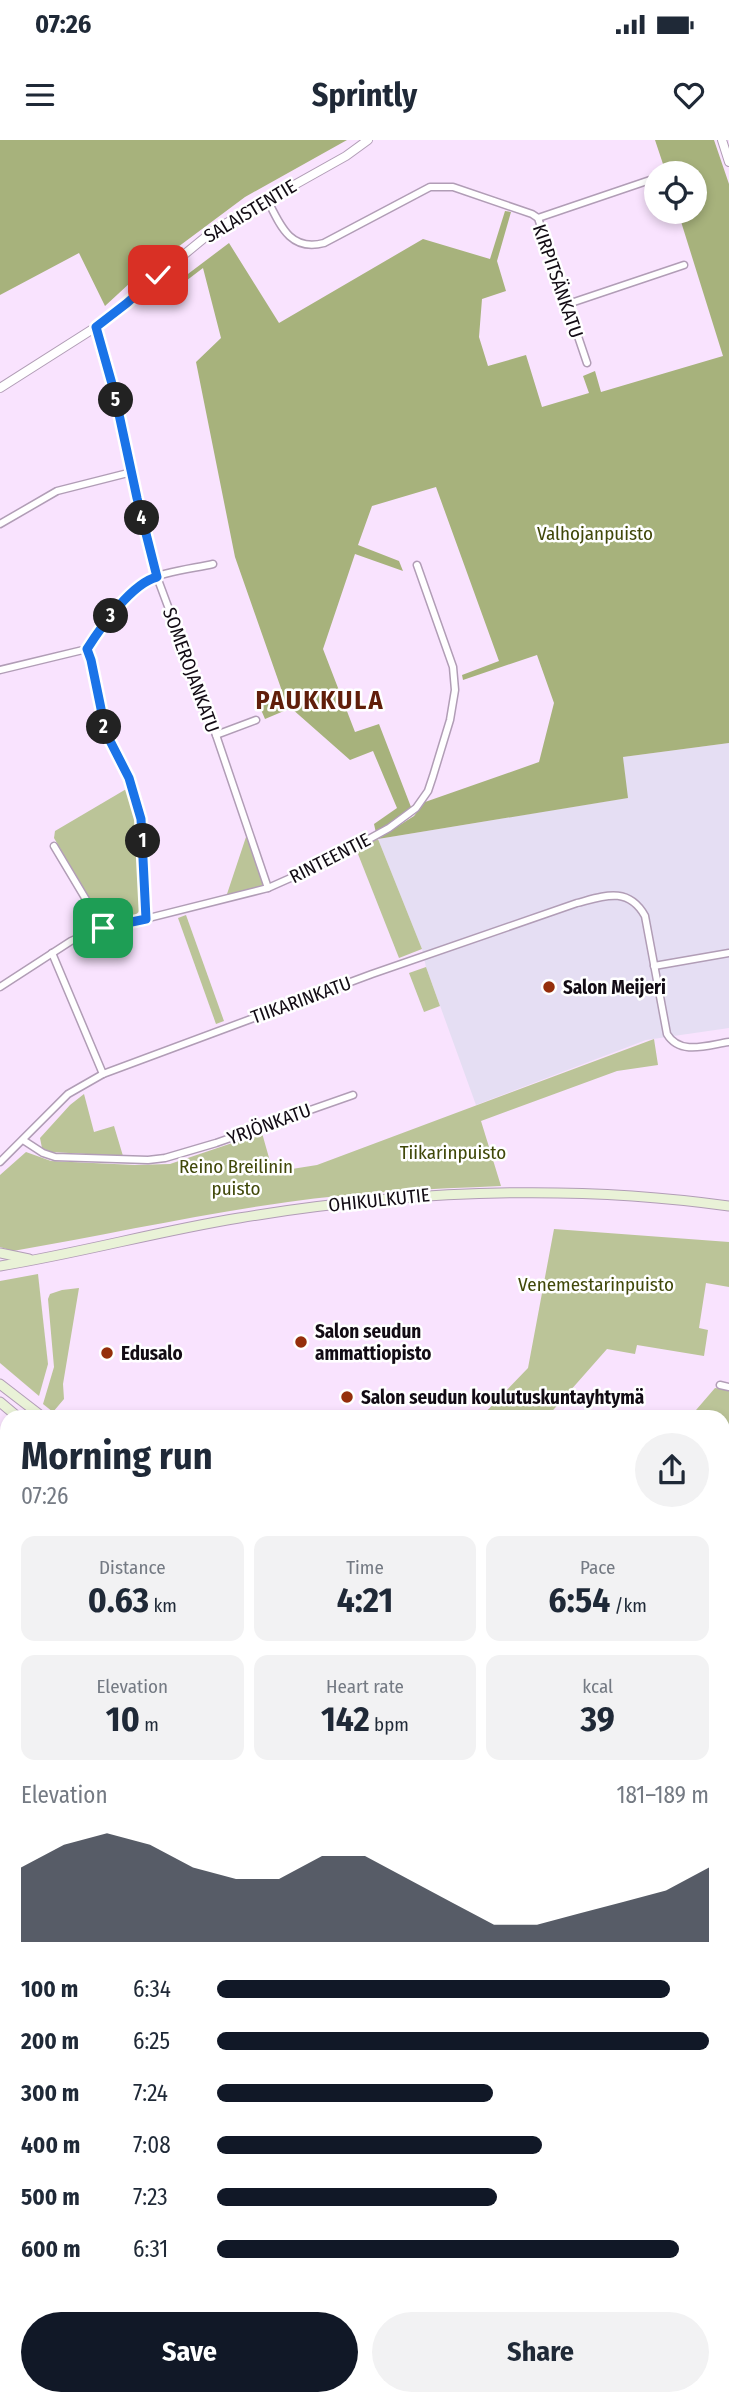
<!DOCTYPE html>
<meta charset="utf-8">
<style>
:root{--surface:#fff;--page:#f2f2f3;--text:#1f2937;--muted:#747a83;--accent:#111827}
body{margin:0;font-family:"Fira Sans Condensed",sans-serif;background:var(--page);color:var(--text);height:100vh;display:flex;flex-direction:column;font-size:26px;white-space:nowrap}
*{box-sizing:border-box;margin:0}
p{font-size:23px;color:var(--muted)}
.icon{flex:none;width:38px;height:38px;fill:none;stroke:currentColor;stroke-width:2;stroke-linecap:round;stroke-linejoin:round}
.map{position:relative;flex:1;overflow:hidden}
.drawer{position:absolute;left:0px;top:1270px;width:730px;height:996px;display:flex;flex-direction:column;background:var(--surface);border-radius:21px 21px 0 0;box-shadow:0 4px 10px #0003}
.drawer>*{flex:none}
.fabs{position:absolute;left:644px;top:21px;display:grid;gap:14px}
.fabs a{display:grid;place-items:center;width:63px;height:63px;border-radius:50%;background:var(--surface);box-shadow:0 4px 10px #0003;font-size:35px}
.pin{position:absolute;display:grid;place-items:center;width:60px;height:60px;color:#fff;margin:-30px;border-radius:14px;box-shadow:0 4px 10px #0006}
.km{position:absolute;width:35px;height:35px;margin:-18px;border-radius:50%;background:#222;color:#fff;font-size:19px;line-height:35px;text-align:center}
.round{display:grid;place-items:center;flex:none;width:74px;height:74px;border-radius:37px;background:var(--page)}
.overview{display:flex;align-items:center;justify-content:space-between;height:119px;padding:0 21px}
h1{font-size:38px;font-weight:700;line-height:52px}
.metrics{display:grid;grid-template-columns:repeat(3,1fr);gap:10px;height:119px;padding:7px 21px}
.metrics div{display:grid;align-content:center;border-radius:14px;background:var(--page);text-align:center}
.metrics b{font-size:35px;font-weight:700}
.metrics small{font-size:19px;font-weight:400}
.metrics p{font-size:19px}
.chart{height:196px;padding:14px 21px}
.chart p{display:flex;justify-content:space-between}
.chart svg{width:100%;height:126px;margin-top:7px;fill:var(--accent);opacity:.7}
.primary-button{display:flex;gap:14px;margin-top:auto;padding:14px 21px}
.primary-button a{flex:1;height:80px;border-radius:42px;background:var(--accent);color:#fff;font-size:28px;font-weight:700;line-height:80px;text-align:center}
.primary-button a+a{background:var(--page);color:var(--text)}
ul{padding:0 21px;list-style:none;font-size:23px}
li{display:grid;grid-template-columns:112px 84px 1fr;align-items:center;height:52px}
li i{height:18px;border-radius:9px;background:var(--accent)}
.status{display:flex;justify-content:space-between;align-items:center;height:49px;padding:0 35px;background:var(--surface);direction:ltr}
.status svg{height:19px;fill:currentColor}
header{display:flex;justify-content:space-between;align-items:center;height:91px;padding:0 21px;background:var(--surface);font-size:32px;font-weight:700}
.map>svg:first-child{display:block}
.industrial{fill:#e5def3}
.green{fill:#bbc498}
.forest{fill:#a7b27c}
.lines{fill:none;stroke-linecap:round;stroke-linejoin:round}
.pedestrian-casing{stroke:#b19db6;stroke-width:8}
.minor-casing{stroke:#b19db6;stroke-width:9}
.tertiary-casing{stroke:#b19db6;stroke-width:10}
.secondary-casing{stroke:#b19db6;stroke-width:11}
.pedestrian{stroke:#fff;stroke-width:5}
.minor{stroke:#fff;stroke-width:6}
.tertiary{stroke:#fff;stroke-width:8}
.secondary{stroke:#e9f2d7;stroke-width:9}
.rail{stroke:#3c323e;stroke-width:2.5;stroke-dasharray:10 5;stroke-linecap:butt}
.route-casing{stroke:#fff;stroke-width:14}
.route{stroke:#1a73e8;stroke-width:9}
.poi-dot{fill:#952e0b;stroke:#fff;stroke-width:2.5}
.labels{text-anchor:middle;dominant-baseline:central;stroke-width:5;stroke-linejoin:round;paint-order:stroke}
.street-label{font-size:19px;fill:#120b14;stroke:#fff}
.park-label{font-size:19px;fill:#404809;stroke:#fff}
.poi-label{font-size:19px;font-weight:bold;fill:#120b14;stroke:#fff;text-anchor:start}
.district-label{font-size:26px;font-weight:bold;letter-spacing:2px;fill:#601e0a;stroke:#fff}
</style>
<div class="status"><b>07:26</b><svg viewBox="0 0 49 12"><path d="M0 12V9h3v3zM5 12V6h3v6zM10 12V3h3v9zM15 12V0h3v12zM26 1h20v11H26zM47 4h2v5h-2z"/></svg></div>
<header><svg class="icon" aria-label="menu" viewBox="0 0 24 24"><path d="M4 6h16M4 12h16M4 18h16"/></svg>Sprintly<svg class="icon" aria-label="heart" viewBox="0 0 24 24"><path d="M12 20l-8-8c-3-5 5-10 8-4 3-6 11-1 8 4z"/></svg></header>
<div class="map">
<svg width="729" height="2266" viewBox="0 0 729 2266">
<rect width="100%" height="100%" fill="#f9e3fe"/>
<g class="industrial">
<path d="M729 603V888L646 900 476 965 426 827 422 809 378 699 627 658 623 617Z"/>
<path d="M0 1637 7 1645V1787H0Z"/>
<path d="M0 1821 7 1822V2259H368L372 2266H0Z"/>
</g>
<g class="green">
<path d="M128 648 137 683 141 768C135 783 107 780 97 771L54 698 55 691Z"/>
<path d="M248 691 265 744 263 746 226 757Z"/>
<path d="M378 699 422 809 399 818 356 709Z"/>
<path d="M186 775 224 881 216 884 178 778Z"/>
<path d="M426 827 440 866 424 872 409 833Z"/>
<path d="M654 899 658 925 617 931 481 981 501 1046C429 1049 358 1052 288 1062 196 1075 105 1095 13 1111L0 1107V1035L26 1012 51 1021 135 1025 170 1024 262 993 273 1032 317 1025Z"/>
<path d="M84 954 94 992 114 986 123 1016 51 1012 42 1008 40 998 70 965Z"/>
<path d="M554 1089 729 1102V1147L706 1143 699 1188 708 1190 704 1216 637 1205 635 1214 607 1209 547 1277 506 1270 499 1277H481L528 1228Z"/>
<path d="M38 1134 48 1224 39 1256 0 1223V1141Z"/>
<path d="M79 1148 63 1244 64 1259 53 1272 43 1264 54 1227 48 1159 50 1154 62 1150Z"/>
<path d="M715 1248 729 1250V1305L723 1312V1278L690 1277Z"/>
<path d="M512 2259H617V2266H520Z"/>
</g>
<g class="forest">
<path d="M0 0H347L245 57 131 142 105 166 79 113 0 155Z"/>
<path d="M655 0H714L729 44V603L623 617 628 658 378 699 414 676 425 662 539 622 554 563 537 515 463 540 462 535 499 521 436 347 372 366 358 405 399 421 403 431 355 414 323 509 355 592 379 584 411 667 402 677 376 693 374 684 397 668 373 611 350 620 291 568 265 579 259 565 283 554 235 417 196 222 221 198 203 128 178 147 176 143 229 103 279 183 423 99 490 119 505 71 511 72 497 121 506 151 482 159 479 197 488 226 526 215 542 267 589 253 583 236 595 231 601 252 723 216 678 72H695V33H666Z"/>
</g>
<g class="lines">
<g class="pedestrian-casing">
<path id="pedestrian" d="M723 2105 729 2112"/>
</g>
<g class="minor-casing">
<g id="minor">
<path d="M267 59C280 85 290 112 324 103L430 47H453L532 74 538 78 587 223"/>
<path d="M538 78 650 40"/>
<path d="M568 164 684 125"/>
<path d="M96 187 114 251 137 358 157 437 216 595 268 748"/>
<path d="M0 384 57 351 132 332"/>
<path d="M87 509 91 520 105 593 129 638 141 679 147 779"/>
<path d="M0 530 87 509C98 492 131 447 149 439 164 432 195 428 213 424"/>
<path d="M216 595 256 580"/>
<path d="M54 706 103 788"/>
<path d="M52 813 103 934"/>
<path d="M654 826 729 813"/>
<path d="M0 847 71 801 89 793 268 748 331 720 389 688 416 668 428 651 433 636 450 580 455 550 453 527 417 425"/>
<path d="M23 1000 43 1013 55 1017 148 1020 165 1018 216 1003 353 955"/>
<path d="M0 1022 68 954 103 934 372 834 577 763C604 756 628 746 645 776L667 894C680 916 708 905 729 902"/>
<path d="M720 1245 729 1247"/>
<path d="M723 1408 729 1413"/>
<path d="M723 1468 729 1453"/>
<path d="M723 1726 729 1732"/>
<path d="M723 1787 729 1773"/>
<path d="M0 2215 7 2208"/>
<path d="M0 2244 7 2251"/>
<path d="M723 2245 729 2239"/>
<path d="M15 2259 22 2266"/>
<path d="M506 2259 513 2266"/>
<path d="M294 2266 307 2259"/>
<path d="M700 2266 707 2259"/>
</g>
</g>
<g class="tertiary-casing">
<g id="tertiary">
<path d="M722 0 729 22"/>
<path d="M0 248 96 187 214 90 346 16 368 0"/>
<path d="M0 1812H7"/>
</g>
</g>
<g class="secondary-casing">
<g id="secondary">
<path d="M0 1113 29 1119"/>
<path d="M0 1126C80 1113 159 1091 239 1078 402 1051 565 1043 729 1066"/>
<path d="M0 1244 44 1278"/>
<path d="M0 1262 19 1278"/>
<path d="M723 1873 729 1881"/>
<path d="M723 2007 729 2002"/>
<path d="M662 2259 668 2266"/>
<path d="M676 2259 682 2266"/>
</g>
</g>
<use href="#pedestrian" class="pedestrian"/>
<use href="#minor" class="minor"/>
<use href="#tertiary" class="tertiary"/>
<use href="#secondary" class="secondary"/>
<g class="rail">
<path d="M0 1613 7 1621"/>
<path d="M460 2259 464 2266"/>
</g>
</g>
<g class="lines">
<g class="route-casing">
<path id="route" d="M103 788 146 779 141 679 129 638 106 593 91 520 87 509C101 487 132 443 157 437L137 358 114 251 96 187 127 163 158 135"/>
</g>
<use href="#route" class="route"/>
</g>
<g class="poi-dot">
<circle cx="549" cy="847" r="7"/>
<circle cx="301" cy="1202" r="7"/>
<circle cx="107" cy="1213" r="7"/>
<circle cx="347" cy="1257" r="7"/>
</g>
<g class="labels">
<g class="street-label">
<text transform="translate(250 71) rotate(-31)">SALAISTENTIE</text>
<text transform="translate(558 141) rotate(71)">KIRPITSÄNKATU</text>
<text transform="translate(191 530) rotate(70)">SOMEROJANKATU</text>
<text transform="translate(330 718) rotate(-27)">RINTEENTIE</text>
<text transform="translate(301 860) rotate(-20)">TIIKARINKATU</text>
<text transform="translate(269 984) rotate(-20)">YRJÖNKATU</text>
<text transform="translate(379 1060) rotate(-6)">OHIKULKUTIE</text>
</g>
<g class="park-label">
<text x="595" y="393">Valhojanpuisto</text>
<text x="453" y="1012">Tiikarinpuisto</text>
<text x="236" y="1026">Reino Breilinin<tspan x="236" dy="22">puisto</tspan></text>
<text x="596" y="1144">Venemestarinpuisto</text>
</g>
<g class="poi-label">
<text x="563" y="847">Salon Meijeri</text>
<text x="315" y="1191">Salon seudun<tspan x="315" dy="22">ammattiopisto</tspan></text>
<text x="121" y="1213">Edusalo</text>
<text x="361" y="1257">Salon seudun koulutuskuntayhtymä</text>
</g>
<g class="district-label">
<text x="320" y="560">PAUKKULA</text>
</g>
</g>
</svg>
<div class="fabs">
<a><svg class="icon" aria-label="locate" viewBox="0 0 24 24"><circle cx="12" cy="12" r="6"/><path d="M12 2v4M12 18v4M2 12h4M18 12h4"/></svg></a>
</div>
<div class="pin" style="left:103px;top:788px;background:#1e9e55"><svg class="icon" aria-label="arrive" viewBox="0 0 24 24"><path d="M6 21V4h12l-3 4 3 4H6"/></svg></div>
<div class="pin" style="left:158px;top:135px;background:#d93025"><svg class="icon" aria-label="check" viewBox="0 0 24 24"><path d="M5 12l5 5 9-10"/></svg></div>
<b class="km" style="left:143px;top:701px">1</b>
<b class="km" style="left:104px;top:587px">2</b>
<b class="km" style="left:111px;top:476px">3</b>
<b class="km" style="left:142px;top:378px">4</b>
<b class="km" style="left:116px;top:260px">5</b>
<section class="drawer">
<div class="overview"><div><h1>Morning run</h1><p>07:26</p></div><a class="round"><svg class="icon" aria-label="share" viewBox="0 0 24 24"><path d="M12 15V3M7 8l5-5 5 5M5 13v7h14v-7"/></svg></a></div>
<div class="metrics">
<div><p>Distance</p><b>0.63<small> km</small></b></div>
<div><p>Time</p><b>4:21</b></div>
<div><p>Pace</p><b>6:54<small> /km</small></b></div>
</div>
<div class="metrics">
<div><p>Elevation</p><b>10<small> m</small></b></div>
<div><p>Heart rate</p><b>142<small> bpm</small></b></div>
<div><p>kcal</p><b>39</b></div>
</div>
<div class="chart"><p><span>Elevation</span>181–189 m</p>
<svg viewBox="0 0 160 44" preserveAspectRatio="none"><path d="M0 44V18L10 10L20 6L30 10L40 18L50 22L60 22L70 14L80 14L90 22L100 30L110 38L120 38L130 34L140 30L150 26L160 18V44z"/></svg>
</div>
<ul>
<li><b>100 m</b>6:34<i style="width:92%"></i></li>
<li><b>200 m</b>6:25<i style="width:100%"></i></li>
<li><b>300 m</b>7:24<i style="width:56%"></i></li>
<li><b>400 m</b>7:08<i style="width:66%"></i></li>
<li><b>500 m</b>7:23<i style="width:57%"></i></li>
<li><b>600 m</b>6:31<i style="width:94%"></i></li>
</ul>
<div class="primary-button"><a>Save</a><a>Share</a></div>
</section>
</div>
